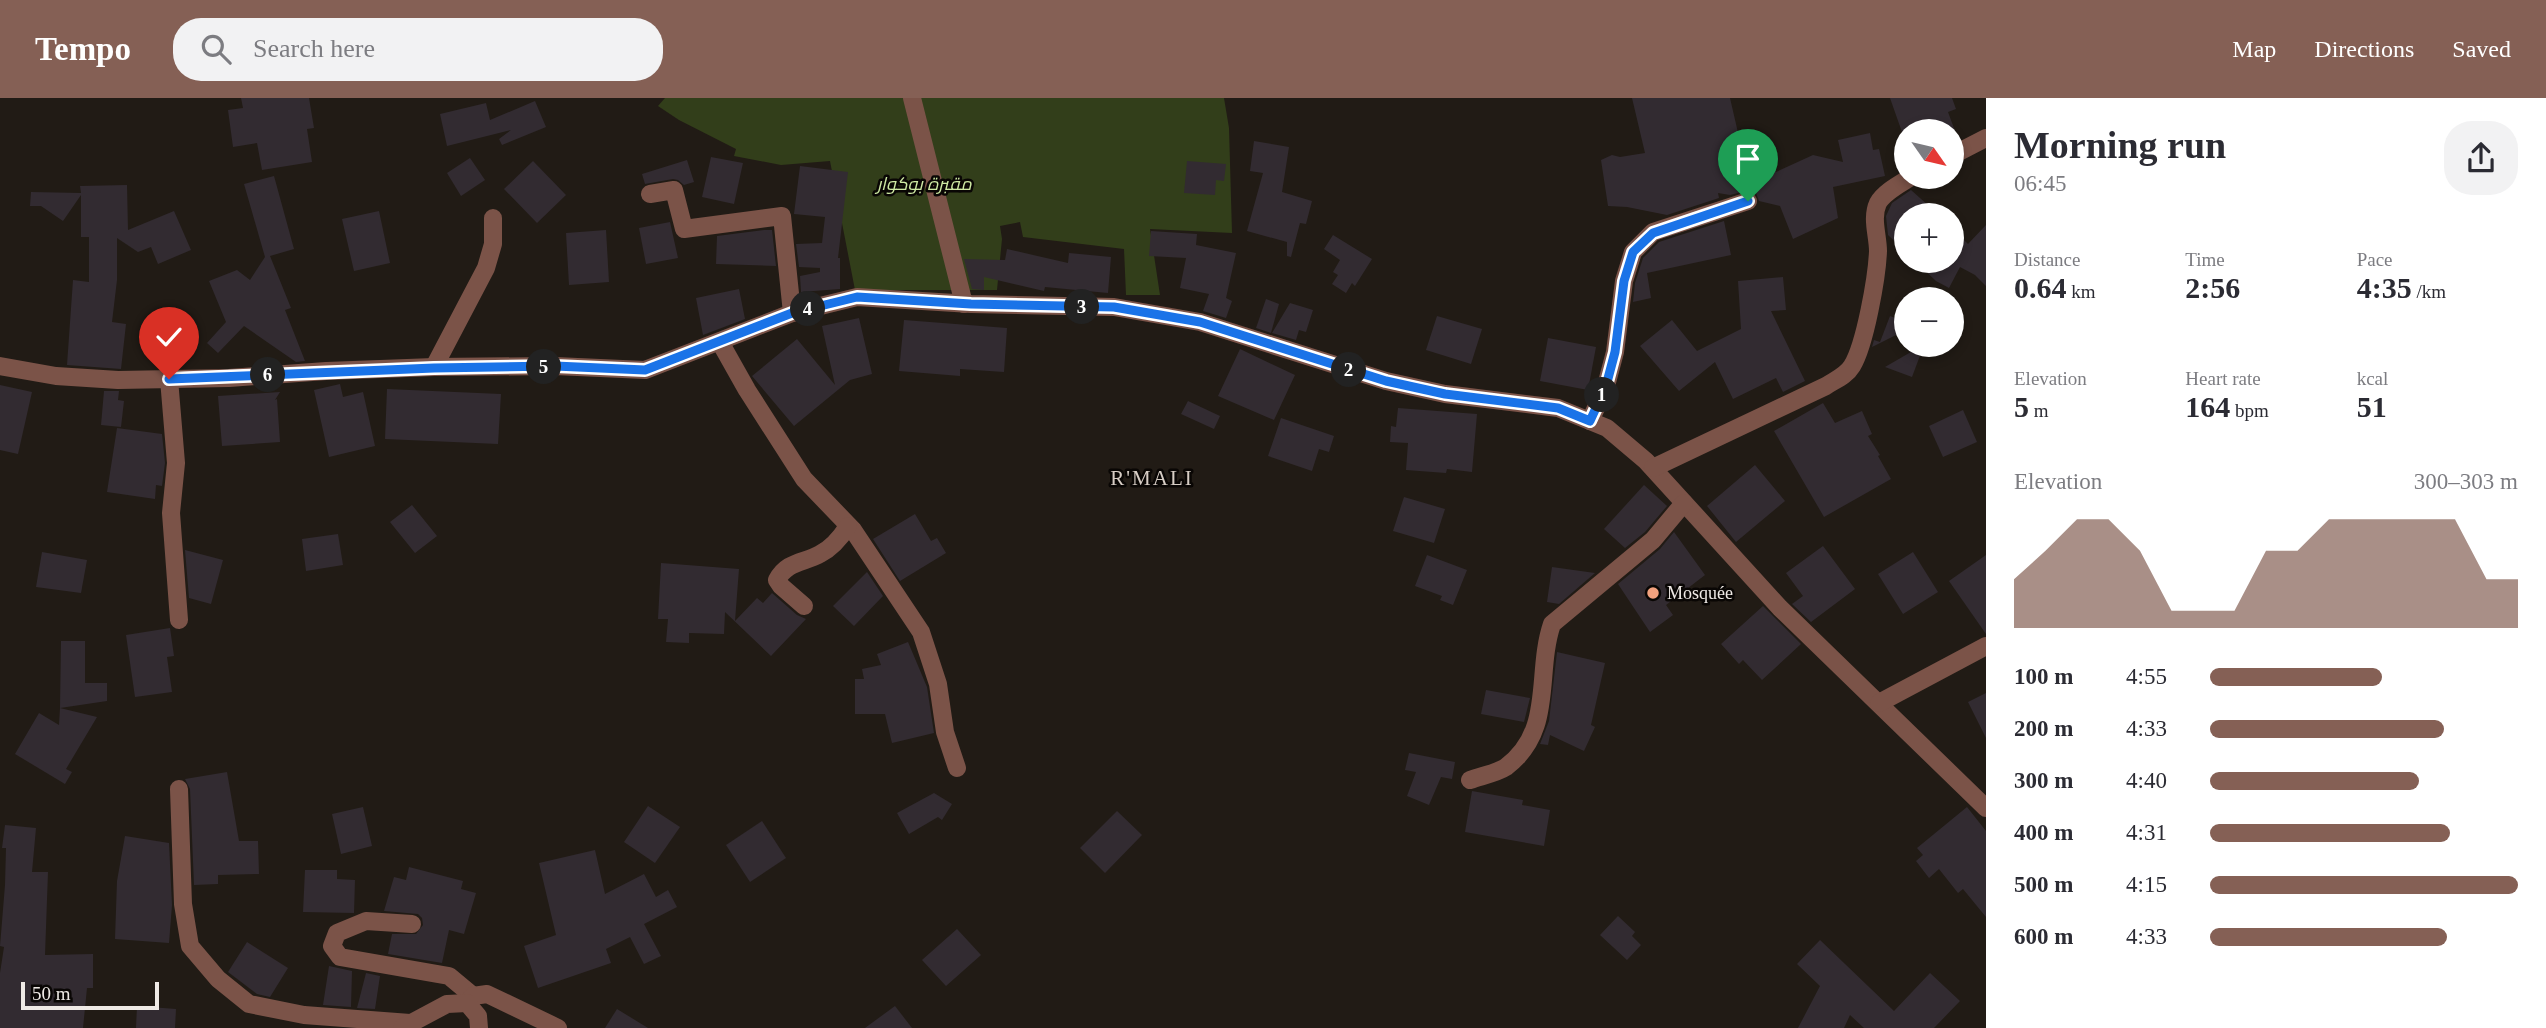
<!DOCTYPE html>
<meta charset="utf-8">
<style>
:root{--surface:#fff;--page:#f2f2f3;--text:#2b2b33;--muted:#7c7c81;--accent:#856055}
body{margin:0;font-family:"Times New Roman",Cairo,serif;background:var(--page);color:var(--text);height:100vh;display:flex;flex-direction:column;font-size:26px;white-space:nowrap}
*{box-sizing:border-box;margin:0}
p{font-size:23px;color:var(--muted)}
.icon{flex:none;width:38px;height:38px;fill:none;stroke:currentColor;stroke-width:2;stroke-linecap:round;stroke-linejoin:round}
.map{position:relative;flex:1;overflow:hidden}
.sheet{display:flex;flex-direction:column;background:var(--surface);width:560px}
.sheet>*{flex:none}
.needle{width:46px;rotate:124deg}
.buttons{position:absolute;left:1894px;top:21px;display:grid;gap:14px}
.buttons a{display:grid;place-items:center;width:70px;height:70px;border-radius:50%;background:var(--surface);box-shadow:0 4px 10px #0003;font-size:35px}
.scale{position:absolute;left:21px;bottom:18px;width:138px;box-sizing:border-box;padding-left:7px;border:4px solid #efeae6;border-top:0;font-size:19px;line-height:24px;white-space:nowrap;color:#efeae6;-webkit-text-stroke:5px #090604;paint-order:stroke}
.pin{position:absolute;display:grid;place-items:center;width:60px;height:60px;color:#fff;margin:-72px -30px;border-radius:50% 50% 50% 0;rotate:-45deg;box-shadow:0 0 7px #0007}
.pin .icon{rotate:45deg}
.km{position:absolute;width:35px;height:35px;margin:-18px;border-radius:50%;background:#222;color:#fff;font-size:19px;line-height:35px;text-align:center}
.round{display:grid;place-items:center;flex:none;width:74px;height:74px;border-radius:28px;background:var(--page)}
.headline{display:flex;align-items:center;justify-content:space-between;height:119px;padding:0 28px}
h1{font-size:38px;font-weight:700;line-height:52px}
.figures{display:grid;grid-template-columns:repeat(3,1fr);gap:10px;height:119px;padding:7px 28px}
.figures div{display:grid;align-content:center}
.figures b{font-size:30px;font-weight:700}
.figures small{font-size:19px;font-weight:400}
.figures p{font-size:19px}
.chart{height:196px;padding:14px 28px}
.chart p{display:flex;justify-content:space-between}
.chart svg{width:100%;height:126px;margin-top:7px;fill:var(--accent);opacity:.7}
ul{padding:0 28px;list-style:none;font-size:23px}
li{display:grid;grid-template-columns:112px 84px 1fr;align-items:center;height:52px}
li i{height:18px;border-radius:9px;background:var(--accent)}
header{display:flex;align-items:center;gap:42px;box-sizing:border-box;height:98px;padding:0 35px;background:var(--accent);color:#fff}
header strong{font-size:33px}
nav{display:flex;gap:38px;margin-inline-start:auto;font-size:24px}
.search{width:490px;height:63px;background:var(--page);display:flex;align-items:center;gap:18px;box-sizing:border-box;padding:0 24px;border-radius:28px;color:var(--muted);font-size:26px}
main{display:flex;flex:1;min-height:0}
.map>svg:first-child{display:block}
.green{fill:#323e1a}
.building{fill:#322b31}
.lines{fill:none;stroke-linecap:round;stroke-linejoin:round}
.minor{stroke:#7b5348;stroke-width:18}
.route-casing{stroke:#fff;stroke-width:14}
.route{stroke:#1a73e8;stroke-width:9}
.poi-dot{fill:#f2a17e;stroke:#090604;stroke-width:2.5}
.labels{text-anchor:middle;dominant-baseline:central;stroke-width:5;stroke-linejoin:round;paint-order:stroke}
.park-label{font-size:18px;font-style:italic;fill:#cfeaa4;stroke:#090604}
.poi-label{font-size:18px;fill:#efeae6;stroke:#090604;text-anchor:start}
.quarter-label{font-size:21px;letter-spacing:2px;fill:#d7cdc5;stroke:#090604}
</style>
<header>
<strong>Tempo</strong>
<div class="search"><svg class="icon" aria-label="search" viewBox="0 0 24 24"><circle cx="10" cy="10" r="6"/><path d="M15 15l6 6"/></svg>Search here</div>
<nav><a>Map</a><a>Directions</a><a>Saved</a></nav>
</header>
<main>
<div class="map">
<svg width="1986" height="930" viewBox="0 0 1986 930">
<rect width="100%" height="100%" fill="#211b15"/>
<path class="green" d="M665 0H1224L1229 30 1232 135 1150 131 1160 197H1126L1124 151 1023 139 1020 124 1000 128 1002 141 997 192H855L830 63 781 67 734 58 736 51 679 22 658 8Z"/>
<g class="building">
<path d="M241 0H309L314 30 307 31 312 64 262 72 257 45 233 49 228 12 243 10Z"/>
<path d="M1632 0H1730L1739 39 1756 36 1763 38 1765 48 1776 74 1813 57 1843 64 1838 42 1870 35 1873 52 1879 51 1885 78 1833 89 1838 120 1793 141 1780 108 1759 103 1756 95 1750 92 1730 97 1718 95 1719 100 1667 117 1627 109 1608 108 1601 62 1612 57 1620 59 1645 55Z"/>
<path d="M1890 0H1952L1956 11 1948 14 1955 33H1906L1903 37Z"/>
<path d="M535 3 546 29 502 47 499 41 511 32 447 48 440 16 486 5 490 22Z"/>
<path d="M1254 43 1289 49 1282 94 1312 103 1306 126 1300 125 1291 159 1287 158V144L1247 133 1263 75 1250 73Z"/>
<path d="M711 59 743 65 734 106 702 99Z"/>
<path d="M470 60 485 82 461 98 447 75Z"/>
<path d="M687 62 694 84 684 87 678 82 673 81 645 86 642 76Z"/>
<path d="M533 63 566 97 537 125 504 91Z"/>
<path d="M1187 63 1226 66 1224 83 1216 82 1215 97 1184 95Z"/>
<path d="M800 68 848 74 838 160H840V191L801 194 800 178 820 174V170L799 169 796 146 822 145 825 119 794 116Z"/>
<path d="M274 78 294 151 270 158 291 210 285 212 305 263 296 264 244 228 218 255 207 245 226 224 209 183 237 172 250 182 265 159 244 86Z"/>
<path d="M127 87 128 132 174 113 191 152 158 166 151 149 138 154 117 140V182L112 224 126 226 121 271 67 267 73 182 89 184V139H81V97L63 123 41 108H30L31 94 81 95 80 88Z"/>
<path d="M1911 92 1939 117H1906V154L1888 137 1886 118 1892 105Z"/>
<path d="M379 113 390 165 354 173 342 121Z"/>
<path d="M1724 123 1731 157 1647 175 1651 200 1633 204 1635 185 1643 160 1659 144Z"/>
<path d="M670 124 678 160 646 166 639 130Z"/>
<path d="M1986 127V188L1975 177 1960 169 1949 190 1936 183 1915 163H1951V129L1968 146Z"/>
<path d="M606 132 609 184 569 187 566 135Z"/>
<path d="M764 132H772L776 168 716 166 717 138Z"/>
<path d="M1151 133 1197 136 1196 147 1236 155 1226 200 1232 203 1226 220 1203 213 1209 196 1180 190 1186 160 1149 158Z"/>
<path d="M1333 137 1372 161 1355 188 1352 185 1346 195 1332 186 1338 177 1333 174 1340 162 1324 151Z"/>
<path d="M1007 151 1068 165 1069 155 1111 159 1108 195 1045 189 1044 193 984 179V192L972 191 964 161 1005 162Z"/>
<path d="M1783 179 1786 212 1771 213 1805 283 1783 294 1776 280 1733 301 1715 264 1679 293 1640 248 1672 222 1697 253 1741 231 1738 183Z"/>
<path d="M739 191 745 221 703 237 696 200Z"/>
<path d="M1266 201 1279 206 1271 235 1256 230Z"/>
<path d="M1290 205 1313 212 1306 234 1299 232 1296 242 1272 235Z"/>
<path d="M1437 218 1482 231 1471 266 1426 252Z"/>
<path d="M1890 218 1906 224V232L1872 249 1874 242 1880 244Z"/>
<path d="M859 220 872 276 850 282 794 328 752 278 797 241 835 287 822 228Z"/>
<path d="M904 222 1007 230 1004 274 960 271V278L899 273Z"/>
<path d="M1548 240 1596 249 1588 292 1540 283Z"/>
<path d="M1924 247 1912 279 1885 269 1923 247Z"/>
<path d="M1240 251 1295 277 1274 322 1218 298Z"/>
<path d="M340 286 343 299 363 294 375 348 329 359 314 292Z"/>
<path d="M0 287 32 294 18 356 0 352Z"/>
<path d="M387 291 501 296 498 346 385 341Z"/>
<path d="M104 293H119L118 302 124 303 121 329 101 327Z"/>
<path d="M280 294 275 302 277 301 280 344 222 348 218 298Z"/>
<path d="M1188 303 1220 318 1214 331 1181 316Z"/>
<path d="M1823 305 1835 325 1862 313 1872 336 1868 338 1880 357 1878 358 1891 381 1824 419 1774 333Z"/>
<path d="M1398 310 1477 316 1472 374 1447 371 1446 375 1406 372 1408 345 1390 344 1391 328 1396 329Z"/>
<path d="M1963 312 1977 344 1943 359 1929 328Z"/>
<path d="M1281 320 1334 338 1329 354 1319 351 1312 373 1268 358Z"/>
<path d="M117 330 162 336 165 365 162 388 156 387 155 401 107 394Z"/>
<path d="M1755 367 1785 403 1736 444 1707 408Z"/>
<path d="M1644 387 1667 408 1645 434 1625 450 1604 431Z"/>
<path d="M1404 399 1445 411 1434 445 1393 433Z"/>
<path d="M412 407 437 438 415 455 390 424Z"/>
<path d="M915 416 931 443 937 440 946 455 900 483 873 441Z"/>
<path d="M1674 434 1705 477 1666 507 1673 517 1650 534 1618 486 1660 451Z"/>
<path d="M338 436 343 467 306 473 302 441Z"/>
<path d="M1823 448 1855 491 1811 524 1792 506 1803 498 1786 475Z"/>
<path d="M185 452 223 462 211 506 189 500Z"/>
<path d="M42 454 87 462 81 495 36 489Z"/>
<path d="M1913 454 1938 494 1903 516 1878 476Z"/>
<path d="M1427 457 1467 472 1453 507 1440 502 1442 498 1415 488Z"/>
<path d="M1986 457V536L1949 483Z"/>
<path d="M661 465 739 471 735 523 757 500 763 505 772 495 797 517 806 521 771 558 725 514 724 536 689 535V545L666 544 668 521H658Z"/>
<path d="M1552 469 1595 475 1559 506 1547 504Z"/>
<path d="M867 474 883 498 854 528 833 508Z"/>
<path d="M1763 508 1801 546 1762 582 1743 562 1739 566 1721 546Z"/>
<path d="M170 530 174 558 167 559 172 594 135 599 126 537Z"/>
<path d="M61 543H85V585H107V603L60 610Z"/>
<path d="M908 544 927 589 934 635 892 645 885 616H855V581H864L862 571 881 567 877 556Z"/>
<path d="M1557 554 1605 565 1591 627 1595 629 1584 653 1550 637 1548 647 1540 646 1549 623Z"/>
<path d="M1486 592 1530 600 1524 624 1481 616Z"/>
<path d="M1986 595V640L1968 604Z"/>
<path d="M60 610 97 619 66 671 72 674 65 686 15 656 39 615 59 627Z"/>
<path d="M1409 655 1455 664 1452 681 1441 679 1429 707 1407 698 1416 674 1405 672Z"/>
<path d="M227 674 239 743H258L259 776 218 777V786L194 787 190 691 185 681Z"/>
<path d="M1472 693 1523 702 1522 707 1550 712 1544 748 1465 734Z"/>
<path d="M934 695 952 706 942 722 938 719 909 736 897 715Z"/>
<path d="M648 708 680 729 655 765 624 744Z"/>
<path d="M363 709 372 748 341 756 332 716Z"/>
<path d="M1967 709 1986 733V819L1963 791 1958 795 1939 771 1929 780 1916 763 1923 757 1917 750Z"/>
<path d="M1117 713 1142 737 1105 775 1080 750Z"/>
<path d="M762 723 786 760 750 784 726 747Z"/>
<path d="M5 727 36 730 32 774H48L45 857 93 856V890H87L83 930H0V875L4 849 0 848 5 787 6 750H2Z"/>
<path d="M125 738 169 745 172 807 169 845 115 841 117 783Z"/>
<path d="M595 752 605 796 644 776 656 799 668 792 677 809 644 826 661 858 644 866 630 839 606 851 611 865 538 890 524 848 556 837 539 765Z"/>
<path d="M409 769 463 783 461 791 476 795 464 836 449 832 442 865 388 856 392 836H416L423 827 422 820 418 816 384 813 394 779 406 782Z"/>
<path d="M305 772H337V781L355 782 354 815 303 814Z"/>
<path d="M1618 818 1635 834 1632 838 1641 847 1627 862 1600 837Z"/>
<path d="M957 831 981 857 946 888 922 862Z"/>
<path d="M1820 842 1894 913 1930 875 1960 903 1934 930H1864L1850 917 1844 930H1798L1820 888 1797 866Z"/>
<path d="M247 844 288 870 270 899 257 896 228 874Z"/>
<path d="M329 868 352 873 351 909 323 907Z"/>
<path d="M366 875 380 878 375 911 357 910Z"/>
<path d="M137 908 176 911 175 930H136Z"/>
<path d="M895 908 912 930H865Z"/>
<path d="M617 911 648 930H605Z"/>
</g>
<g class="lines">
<g class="minor">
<path d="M912 0 964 206"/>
<path d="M1951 58 1986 40"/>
<path d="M650 96 674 92 684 131 782 118 792 215"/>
<path d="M720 244 747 292 804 381 853 432 921 534 938 586 945 634 957 670"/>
<path d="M0 268 56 278 118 282 229 280 326 273 434 269 555 268 645 272 792 215 857 199 971 206 1114 209 1200 224 1386 283 1445 296 1558 310 1607 330 1646 363 1780 510 1986 710"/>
<path d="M434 269 486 170 493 146V120"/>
<path d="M169 281 176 365 171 415 179 522"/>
<path d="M1590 323 1606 288 1615 254 1624 183 1633 154 1653 134 1748 103"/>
<path d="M1653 370 1826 288C1835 282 1846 278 1852 268 1865 247 1877 179 1878 153 1878 138 1871 120 1878 105 1884 94 1900 86 1911 79"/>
<path d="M804 508 781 488 777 482C787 463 804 465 820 456 832 450 841 439 848 428"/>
<path d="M1879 605 1986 548"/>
<path d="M1470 682C1481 678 1497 675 1506 669 1555 632 1535 576 1552 526L1653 442 1684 405"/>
<path d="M179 691 183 806 190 848 218 881 249 906 304 917 410 925"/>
<path d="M412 826 366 823 337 835 332 848 340 859 449 878 473 898"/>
<path d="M467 905 473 898 487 896 558 930"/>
<path d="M402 930 447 906 467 905 478 918 479 930"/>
</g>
</g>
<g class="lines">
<g class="route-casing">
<path id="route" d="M169 281 434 270 555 268 645 272 792 215 857 199 971 206 1114 209 1200 224 1386 283 1445 296 1558 310 1590 323 1606 288 1615 254 1624 183 1633 154 1653 135 1748 103"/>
</g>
<use href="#route" class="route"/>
</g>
<circle class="poi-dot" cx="1653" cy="495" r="7"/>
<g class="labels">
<g class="park-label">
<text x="924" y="86">مقبرة بوكوار</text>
</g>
<g class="poi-label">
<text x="1667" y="495">Mosquée</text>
</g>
<g class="quarter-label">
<text x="1152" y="380">R'MALI</text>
</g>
</g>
</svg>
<div class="buttons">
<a><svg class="needle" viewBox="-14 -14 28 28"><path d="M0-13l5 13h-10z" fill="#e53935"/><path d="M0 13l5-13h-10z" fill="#7c7c81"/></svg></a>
<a>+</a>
<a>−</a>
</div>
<div class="scale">50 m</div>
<div class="pin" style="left:1748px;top:103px;background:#1e9e55"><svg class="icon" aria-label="arrive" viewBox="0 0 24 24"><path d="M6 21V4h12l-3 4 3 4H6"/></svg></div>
<div class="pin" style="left:169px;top:281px;background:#d93025"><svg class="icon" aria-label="check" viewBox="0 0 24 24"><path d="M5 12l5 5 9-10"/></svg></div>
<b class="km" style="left:1602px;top:297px">1</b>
<b class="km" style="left:1349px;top:272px">2</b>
<b class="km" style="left:1082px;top:209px">3</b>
<b class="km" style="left:808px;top:211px">4</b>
<b class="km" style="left:544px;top:269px">5</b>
<b class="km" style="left:268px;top:277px">6</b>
</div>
<section class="sheet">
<div class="headline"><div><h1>Morning run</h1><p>06:45</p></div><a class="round"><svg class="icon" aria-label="share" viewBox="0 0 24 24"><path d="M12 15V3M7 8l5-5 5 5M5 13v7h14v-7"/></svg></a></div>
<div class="figures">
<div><p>Distance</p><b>0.64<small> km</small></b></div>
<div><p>Time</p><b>2:56</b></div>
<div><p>Pace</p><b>4:35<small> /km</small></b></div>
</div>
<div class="figures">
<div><p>Elevation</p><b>5<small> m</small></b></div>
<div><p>Heart rate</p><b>164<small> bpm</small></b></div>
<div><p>kcal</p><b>51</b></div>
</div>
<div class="chart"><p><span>Elevation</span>300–303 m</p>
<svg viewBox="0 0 160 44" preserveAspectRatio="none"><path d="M0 44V27L10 17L20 6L30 6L40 17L50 38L60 38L70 38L80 17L90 17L100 6L110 6L120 6L130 6L140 6L150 27L160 27V44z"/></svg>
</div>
<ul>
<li><b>100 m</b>4:55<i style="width:56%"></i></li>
<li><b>200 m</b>4:33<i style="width:76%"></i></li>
<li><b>300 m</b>4:40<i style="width:68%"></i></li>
<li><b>400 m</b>4:31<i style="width:78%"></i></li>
<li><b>500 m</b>4:15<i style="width:100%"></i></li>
<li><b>600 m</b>4:33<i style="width:77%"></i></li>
</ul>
</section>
</main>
